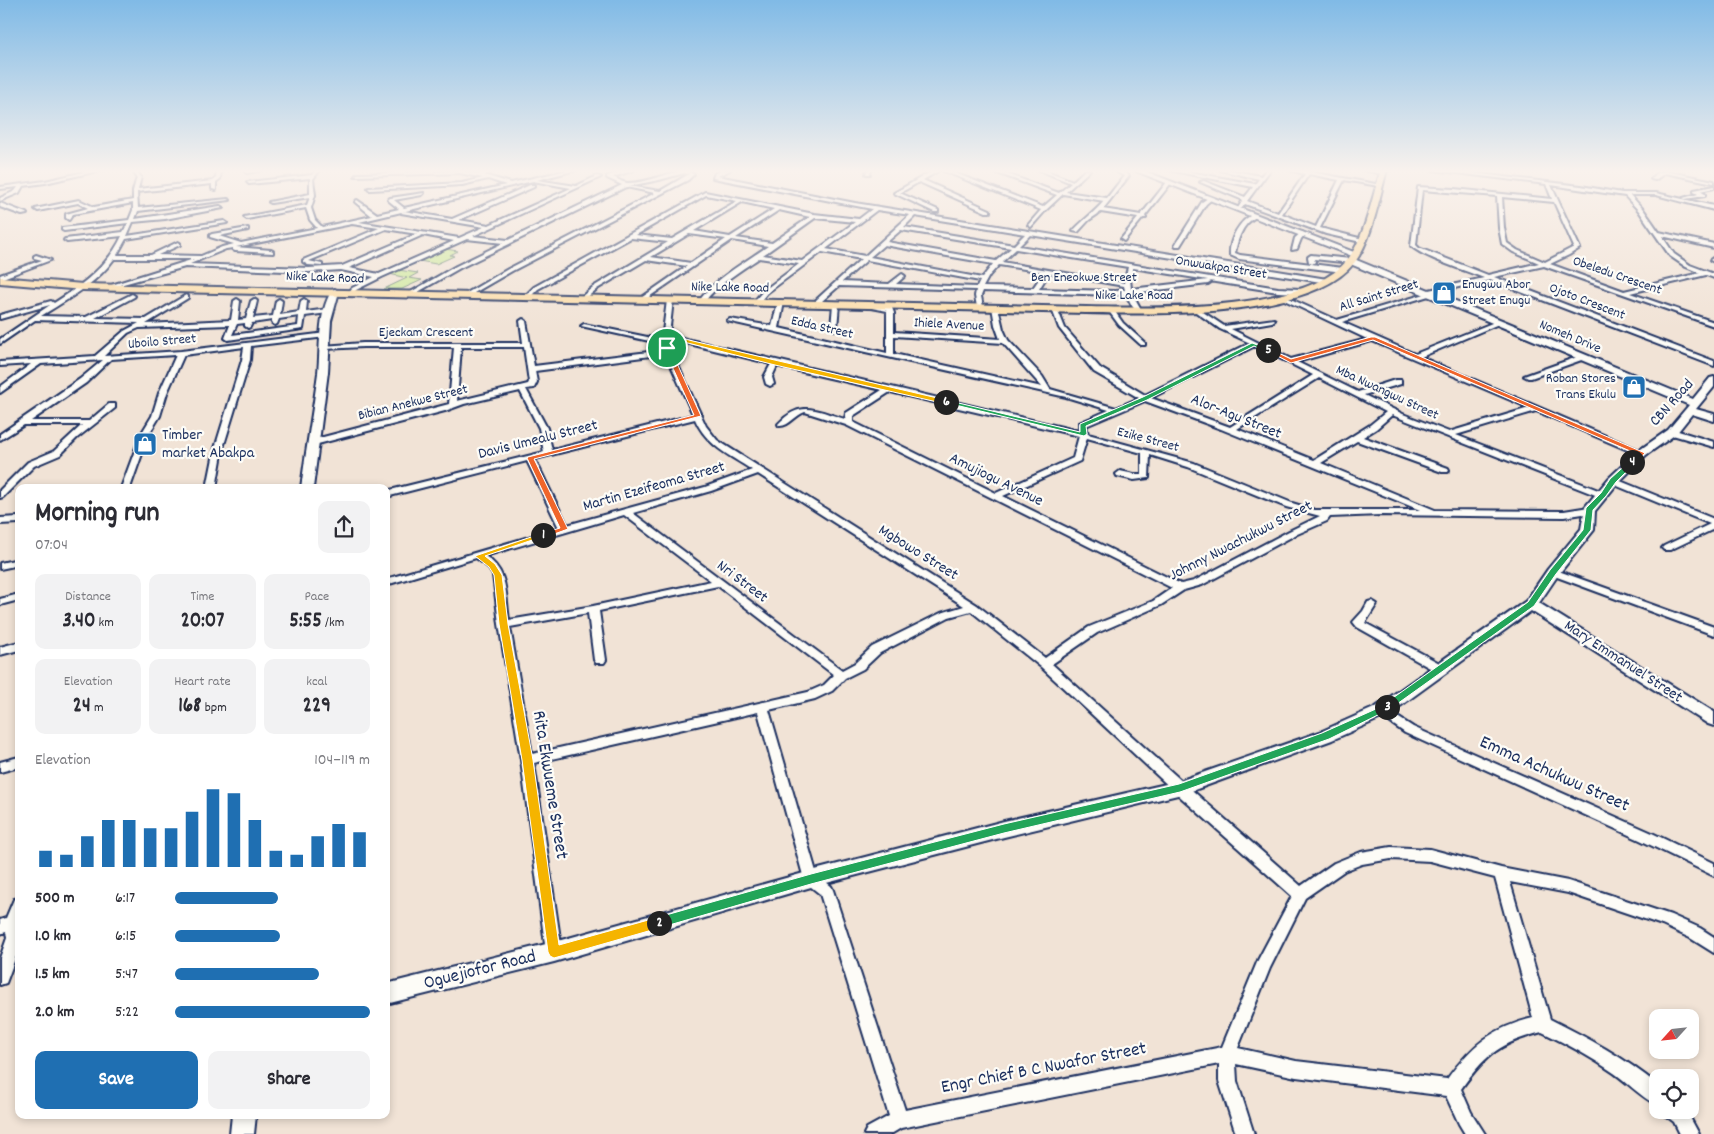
<!DOCTYPE html>
<meta charset="utf-8">
<style>
:root{--surface:#fff;--page:#f2f2f3;--text:#2b2b33;--muted:#7c7c81;--accent:#1f6fb2}
body{margin:0;font-family:Dekko,sans-serif;background:var(--page);color:var(--text);height:100vh;display:flex;flex-direction:column;font-size:19px;white-space:nowrap}
*{box-sizing:border-box;margin:0}
p{font-size:16px;color:var(--muted)}
.icon{flex:none;width:28px;height:28px;fill:none;stroke:currentColor;stroke-width:2;stroke-linecap:round;stroke-linejoin:round}
.map{position:relative;flex:1;overflow:hidden}
.panel{position:absolute;left:15px;top:484px;width:375px;height:635px;display:flex;flex-direction:column;background:var(--surface);border-radius:10px;box-shadow:0 2px 8px #0003}
.panel>*{flex:none}
.needle{width:32px;rotate:243deg}
.tools{position:absolute;left:1649px;top:1009px;display:grid;gap:10px}
.tools a{display:grid;place-items:center;width:50px;height:50px;border-radius:10px;background:var(--surface);box-shadow:0 2px 8px #0003;font-size:25px}
.pin{position:absolute;display:grid;place-items:center;width:42px;height:42px;color:#fff;margin:-21px;border:2px solid #fff;border-radius:50%;box-shadow:0 1px 5px #0007}
.km{position:absolute;width:25px;height:25px;margin:-12px;border-radius:50%;background:#222;color:#fff;font-size:14px;line-height:25px;text-align:center}
.round{display:grid;place-items:center;flex:none;width:52px;height:52px;border-radius:10px;background:var(--page)}
.headline{display:flex;align-items:center;justify-content:space-between;height:85px;padding:0 20px}
h1{font-size:28px;font-weight:700;line-height:38px}
.metrics{display:grid;grid-template-columns:repeat(3,1fr);gap:8px;height:85px;padding:5px 20px}
.metrics div{display:grid;align-content:center;border-radius:10px;background:var(--page);text-align:center}
.metrics b{font-size:21px;font-weight:700}
.metrics small{font-size:14px;font-weight:400}
.metrics p{font-size:14px}
.chart{height:140px;padding:10px 20px}
.chart p{display:flex;justify-content:space-between}
.chart svg{width:100%;height:90px;margin-top:5px;stroke:var(--accent);stroke-width:6}
.primary-button{display:flex;gap:10px;margin-top:auto;padding:10px 20px}
.primary-button a{flex:1;height:58px;border-radius:10px;background:var(--accent);color:#fff;font-size:20px;font-weight:700;line-height:58px;text-align:center}
.primary-button a+a{background:var(--page);color:var(--text)}
ul{padding:0 20px;list-style:none;font-size:16px}
li{display:grid;grid-template-columns:80px 60px 1fr;align-items:center;height:38px}
li i{height:12px;border-radius:6px;background:var(--accent)}
.map>svg:first-child{display:block}
.green{fill:#d0e9a0;stroke:#768c7f}
.lines{fill:none;stroke-linecap:round;stroke-linejoin:round}
.street-casing{stroke:#1b2f5e;stroke-width:4}
.secondary-casing{stroke:#1b2f5e;stroke-width:4}
.primary-casing{stroke:#1b2f5e;stroke-width:4}
.street{fill:#fdfcf7;fill-rule:evenodd}
.secondary{fill:#fdfcf7;fill-rule:evenodd}
.primary{fill:#fbddab;fill-rule:evenodd}
.split-1{fill:#f0652b;stroke:#fff}
.split-2{fill:#f5b400;stroke:#fff}
.split-3{fill:#22a559;stroke:#fff}
.split-4{fill:#22a559;stroke:#fff}
.split-5{fill:#f0652b;stroke:#fff}
.split-6{fill:#22a559;stroke:#fff}
.split-7{fill:#f5b400;stroke:#fff}
.labels{text-anchor:middle;dominant-baseline:central;stroke-width:4.5;stroke-linejoin:round;paint-order:stroke}
.far-street-label{font-size:14px;fill:#1b2f5e;stroke:#fdfcf7}
.far-poi-label{font-size:14px;fill:#1b2f5e;stroke:#fdfcf7;text-anchor:start}
.street-label{font-size:16px;fill:#1b2f5e;stroke:#fdfcf7}
.poi-label{font-size:16px;fill:#1b2f5e;stroke:#fdfcf7;text-anchor:start}
.near-street-label{font-size:19px;fill:#1b2f5e;stroke:#fdfcf7}
</style>
<div class="map">
<svg width="1714" height="1134" viewBox="0 0 1714 1134">
<rect width="100%" height="100%" fill="#f1e3d6"/>
<filter id="ink" filterUnits="userSpaceOnUse"><feTurbulence type="fractalNoise" baseFrequency=".02" numOctaves="2"/><feDisplacementMap in="SourceGraphic" scale="10" xChannelSelector="R" yChannelSelector="G"/><feConvolveMatrix kernelMatrix="1 2 1 2 8 2 1 2 1" color-interpolation-filters="sRGB"/></filter>
<g filter="url(#ink)">
<g class="green">
<path d="M445 249 458 251 450 255 454 256 436 264 419 261Z"/>
<path d="M398 270 418 273 409 278 422 280 402 289H384L407 278 389 274Z"/>
</g>
<g class="lines">
<g class="street-casing">
<g id="street">
<path d="M93 170H102L45 183 23 186 19 193 0 201V198L15 191 18 187 0 189V187L45 181Z"/>
<path d="M134 170H139L137 172 141 177 138 189 213 181 216 178 217 170H221L220 179 216 182V190L212 189V184L137 192 138 208 228 199 230 200 138 211 135 219 220 206 223 208 165 219 133 222 127 236 224 221 227 223 126 239 117 255H151L178 242 180 243V245L158 255 201 256 222 247 234 244 210 237V235L212 234 248 228V230L219 236 241 243 317 228 310 220 306 208 247 219 244 217 307 205 310 197 271 203 269 202 310 194V178L249 184 247 182 312 175 316 170H320L313 179 315 195 311 208 315 220 322 227 372 216 355 202 357 200 377 214 399 209 388 200 390 198 424 193 422 195 394 200 404 208 506 185 488 179 462 185 370 190 368 188 462 183 483 178 460 173 355 176 357 174 460 171 479 174 491 170H498L484 175 511 183 568 170H576L537 180 576 186 597 176 601 177 473 236 508 240 622 185 607 178V176L627 170H634L613 177C618 179 623 183 628 183 650 183 671 170 692 170L689 172 694 174 688 180 512 271 467 297 464 295 465 294 508 269 655 193 626 187 460 268 411 296 409 295V293L456 266 503 243 467 239 382 277 356 290 351 295 348 293 352 288 374 277 341 270 309 272 185 267 105 289V287L194 259H114C96 284 67 300 41 316L86 317 132 294 135 296 134 297 95 318 146 319 186 295 188 296V298L146 324 231 320 234 301 237 299 240 301 238 320 246 319 251 301 254 299 257 301 253 318 273 316 276 301 279 299 282 301 280 315 299 312 301 301 304 299 307 301 306 312 328 309 331 311 328 313 305 316 303 329 228 340 225 338 230 325 139 328 128 333 104 356 181 351 326 333 329 335 326 337 251 346 250 360 223 448 216 488H207L215 448 242 360 244 347 184 355 167 393 160 416 149 434 130 488H121L141 434 152 416 159 393 176 355 111 359 86 383 31 421H89L109 404H115V408L77 438 60 455 34 466 3 497 0 498V490L28 462 54 451 82 425H24L0 440V434L80 379 103 360 41 364 0 393V387L31 364 0 366V362L95 356 124 331 139 323 35 320 0 344V339L50 305 0 319V315L51 301 54 303C82 285 108 266 122 236L67 242 64 240 65 239 123 232 128 223 64 231 62 230V228L129 220 133 210V203L73 214 69 220 66 218V214L88 208 78 203 38 211 35 209 79 200 94 207 133 200V191L137 177 133 172ZM684 173 689 174 660 191 629 186 659 180ZM533 181 571 188 489 225 459 220 534 187V185H530L452 219 404 211 401 213 484 227 459 238 359 222ZM352 224 379 228 303 260V262L308 265 322 266V264L309 261 386 229 417 234 342 266 309 268 190 264 226 249 233 248V250L235 251 273 253V251L271 250 236 247ZM423 235 454 241 379 274 349 268ZM299 316 298 326 232 335 237 324 245 323V326L248 328 250 327 252 323 272 320V323L275 325 277 324 279 319Z"/>
<path d="M263 170 247 173 245 172 251 170Z"/>
<path d="M723 170H730L718 176 855 203 1327 279 1330 281 1327 283 1030 235 1019 246 1278 288 1302 289 1305 291 1302 293 1278 292 1209 281 1211 282 1208 284 1132 293 1142 311 1139 313 1132 306 1126 294 1115 295 983 291 981 296 983 307 980 309 977 307 975 296 976 290 839 286 822 301 824 303 821 305 816 302V300L861 259 822 252 767 293 762 299V303H758L756 299 763 291 799 264 759 258C740 271 718 284 704 302H700L699 301C716 278 745 262 768 246L732 240 643 301 638 300 687 266 646 260 597 289 585 299H581V297L593 287 668 242 631 238 538 289 529 298 524 297 534 287 705 192 814 214 859 219 872 209 713 178 715 173ZM706 195 737 201 672 239 636 235ZM742 202 774 209 730 237 694 231ZM779 210 810 217 772 243 736 238ZM877 210 910 215 865 256 826 249ZM915 216 1025 234 1014 245 904 227ZM815 218 855 222 802 261 763 255ZM901 230 1011 248 996 261 887 242ZM689 234 726 239 691 263 651 257ZM884 245 993 264 982 278 870 257ZM1016 249 1128 267 1124 283 1002 262ZM867 260 980 281 977 287 896 284 905 276 902 274 889 284 842 282ZM999 265 1044 272 1033 288 983 287 989 276ZM1133 268 1208 280 1131 289 1130 278ZM1049 273 1124 286 1125 290 1115 291 1039 289Z"/>
<path d="M867 170H871L870 174H866Z"/>
<path d="M934 170H940L923 180 990 210V212H986L919 182 900 193 938 210V212H934L894 193Z"/>
<path d="M941 170H947L1043 207 1057 195 989 170H996L1059 193 1071 183 1039 170H1045L1073 181 1085 170H1090L1066 192 1107 198 1124 176 1114 170H1120L1129 176 1103 209 1141 215 1167 182 1171 183 1145 216 1146 218H1143L1124 241 1121 239 1138 218 1101 212 1089 220 1078 232 1073 231C1083 220 1095 212 1104 201L1063 194 1046 210 1031 227 1028 225 1041 210Z"/>
<path d="M1169 170H1179L1255 184 1259 179 1220 170H1230L1261 176 1266 170H1270L1247 201 1278 213 1305 174 1289 170H1300L1381 185 1379 186 1344 180 1320 228 1363 239V241L1361 242 1326 234 1245 204 1242 208H1238L1243 200 1200 182 1204 181 1245 197 1253 187ZM1309 174 1339 180 1316 227 1282 214Z"/>
<path d="M1363 170H1374L1385 173 1383 174Z"/>
<path d="M1432 170H1447L1581 186 1622 193H1656L1714 206V210L1656 195H1630L1643 209 1659 232 1714 244V248L1662 236 1674 254 1690 265 1714 274V278L1706 275 1630 293 1714 322V326L1544 266 1494 277 1714 361V366L1490 280 1432 293V295L1342 322 1415 354 1497 321H1501V323L1421 357 1646 453 1642 456 1639 455 1536 411 1456 435 1606 493 1608 495 1603 498 1392 415 1376 429 1363 437 1448 468 1449 470 1448 472H1442L1357 441 1321 463 1435 510 1564 511 1589 507 1594 510 1589 513 1564 517 1381 515 1330 517 1327 521 1295 535 1202 585 1184 590 1161 605 1097 633 1052 664 1185 784 1301 886 1334 863 1361 852 1391 847 1430 849 1501 868 1568 881 1671 915 1700 928 1714 937V953L1690 938 1662 925 1568 893 1510 882 1550 1019C1588 1038 1625 1058 1658 1085V1105C1644 1100 1627 1082 1614 1073 1591 1057 1567 1044 1542 1032 1500 1043 1486 1054 1461 1089L1471 1112 1485 1134H1465L1459 1124 1446 1096 1296 1077 1236 1064 1237 1081 1254 1134H1236L1219 1081V1064L901 1128 891 1134H864L867 1128 889 1116 820 894 806 883 804 879 758 712 534 763 562 952 559 957 554 959 549 957 546 952 521 760 499 624 493 575 488 567 476 558 386 585V579L559 528 527 461 386 497V491L544 452 539 428 520 391 464 404 445 411 314 445H308V441L449 404 454 347H363L325 349 323 348V346L363 343H523L520 321 523 319 526 321 534 366 665 350 663 344 581 326 584 324 662 340 667 300 670 298 673 300 669 335 1079 431V423L1109 410 1066 397 727 321 730 319 772 326 778 302 781 300 784 302 779 328 887 353V311L872 308V306L892 308 894 313V332L1000 339 995 325 992 307 995 305 998 307 1003 329 1008 340 1042 376 1050 389 1116 408 1139 398 1094 372 1059 328 1052 309 1053 308H1057L1065 328 1100 368 1145 395 1250 343 1220 329 1193 310V308H1197L1224 326 1274 319 1275 320 1272 322 1231 329 1291 359 1367 339 1280 298V296H1284L1337 320 1425 294 1423 292 1424 291 1484 278C1467 271 1422 257 1411 246L1418 187 1454 189 1552 199 1546 184ZM1551 185 1625 196 1639 211 1670 256 1686 267 1700 273 1624 291 1550 264 1569 255 1580 248ZM1422 190 1497 196 1499 228 1502 244 1513 252 1539 263 1488 275 1419 248 1416 245ZM1502 197 1554 202 1574 247 1545 262 1517 250 1507 243 1504 228ZM894 336 1003 343 1042 387 894 354ZM669 339 771 364 764 377 766 384 770 386 774 384 772 377 777 366 882 390 846 413 845 419C817 411 801 399 778 424L779 426C789 427 795 415 805 412L846 425 1172 588 1153 601 1089 627 1045 658 977 605 717 440 706 426 670 348ZM1372 341 1529 408 1449 432 1403 414 1364 395 1401 384V380H1395L1358 392 1297 362ZM1255 346 1313 375 1230 427 1151 398ZM461 347H524L529 382 528 384 457 401ZM666 354 693 415 552 450 547 428 526 389 534 388 537 382 535 371ZM1319 378 1386 412 1370 425 1314 460 1237 429ZM890 392 1079 436 1073 458 996 493 853 422V416ZM1145 401 1221 429 1420 510H1315L1292 503 1194 463 1088 434 1086 426ZM695 419C706 445 729 455 752 470L705 487 567 525 535 459ZM1087 438 1142 453V474H1134L1120 471 1116 474 1117 476 1134 480 1149 478 1150 455 1188 467 1286 507 1320 516 1289 531 1194 581 1181 584 1003 496 1080 461ZM758 474 964 606 941 613 872 647 855 663 842 670 633 513 711 491ZM624 515 711 581 593 606 509 620C505 593 509 572 485 556ZM718 586 834 675 824 685 808 692 532 754 510 627 588 613 594 660 596 663H604L606 660 599 611ZM971 611 1041 667 1175 792 1292 896 1258 960 1222 1047 905 1110 833 890 831 886 817 875 769 710 815 699 832 691 845 678 863 669 880 653 949 617ZM1391 859 1430 861 1495 878 1533 1018C1492 1028 1472 1045 1447 1079L1296 1061 1238 1048 1270 968 1305 898 1344 871 1362 864Z"/>
<path d="M1665 171 1714 181V183L1665 173 1655 180 1651 179 1657 173Z"/>
<path d="M1714 186V188L1700 191 1705 194V196L1685 199 1683 198 1698 194 1694 192V190Z"/>
<path d="M1208 198 1212 199 1206 204 1180 246H1176L1175 245 1202 202Z"/>
<path d="M0 203 26 213 27 214 22 215 0 207Z"/>
<path d="M1254 214 1256 217C1242 224 1238 239 1235 253L1240 255 1343 268 1346 270 1343 272 1239 259 1230 255C1229 240 1239 220 1254 214Z"/>
<path d="M1302 232 1305 234 1301 239 1297 249 1292 250 1295 238Z"/>
<path d="M36 255 51 260 0 279V275L42 260 34 258V256Z"/>
<path d="M1311 255 1351 259 1354 261 1351 263 1314 259 1315 262 1312 264 1309 262 1308 257Z"/>
<path d="M1713 258H1714V262L1710 260Z"/>
<path d="M836 302 839 304 837 328 834 330 831 328 833 304Z"/>
<path d="M1109 309H1113L1123 323 1145 343V345H1141L1119 325 1108 310Z"/>
<path d="M1580 356 1587 358 1531 378H1528L1524 376Z"/>
<path d="M1669 430H1675L1714 442V447L1669 434Z"/>
<path d="M1613 478 1714 519V529L1670 550H1664L1662 548 1664 546 1710 524 1610 483 1609 481Z"/>
<path d="M19 517V523L0 524V518Z"/>
<path d="M19 559V565L0 569V563Z"/>
<path d="M1553 569 1714 627V635L1549 574 1548 572Z"/>
<path d="M19 594V600L0 605V599Z"/>
<path d="M1372 601 1377 604 1365 623 1445 666 1447 669 1445 672H1437L1357 627 1353 622 1363 611 1368 602Z"/>
<path d="M19 642V650L0 655V647Z"/>
<path d="M1382 707 1413 727 1650 832 1714 863V876L1640 840 1405 733 1378 714 1376 711 1378 708Z"/>
<path d="M19 757V767L0 772V762Z"/>
<path d="M19 898V948L6 983 0 985V958L7 938 6 932 0 934V920L6 918 14 899Z"/>
<path d="M1663 1110H1686L1699 1134H1680L1674 1122 1666 1116Z"/>
</g>
</g>
<g class="secondary-casing">
<g id="secondary">
<path d="M1133 170H1142L1359 254 1352 256Z"/>
<path d="M1348 259H1354L1693 399 1710 378 1714 377V387L1696 409 1714 414V421L1692 414 1676 434 1646 455 1617 484 1595 511 1594 530 1558 575 1539 603 1714 712V726L1708 724 1531 611 1388 715 1332 740 1186 793 1004 837 811 887 554 962 386 1004V984L554 942 811 871 1004 821 1179 781 1320 732 1376 707 1526 601 1548 569 1581 529 1585 507 1609 478 1638 451 1668 430 1689 405 1348 263Z"/>
<path d="M335 289 339 292 331 321 328 372 313 488H301C306 449 313 411 318 373 321 345 317 315 332 290Z"/>
<path d="M232 1115H256L254 1134H230Z"/>
</g>
</g>
<g class="primary-casing">
<path id="primary" d="M1381 170H1387C1379 198 1372 241 1354 263 1310 319 1152 314 1086 313L83 290 0 283V277L83 284 1086 307C1149 308 1307 313 1348 259 1365 237 1372 197 1381 170Z"/>
</g>
<use href="#street" class="street"/>
<use href="#secondary" class="secondary"/>
<use href="#primary" class="primary"/>
</g>
</g>
<linearGradient id="sky" x2="0" y2="1"><stop stop-color="#80bae6"/><stop offset="0.52" stop-color="#f9f2ed"/><stop offset="1" stop-color="#f9f2ed" stop-opacity="0"/></linearGradient>
<rect width="1714" height="329" fill="url(#sky)"/>
<path class="split-1" d="M667 346 670 348 701 416 534 459 568 529 546 537H540V534L560 528 527 458 528 457 694 415 664 348Z"/>
<path class="split-2" d="M540 534 547 535 485 556 495 564 502 575 508 624 533 760 559 945 659 917 663 919 665 923 663 926 659 928 554 958 550 956 548 952 522 760 499 624 494 575 489 567 475 556Z"/>
<path class="split-3" d="M1387 704 1390 705V709L1329 739 1180 792 1004 833 811 884 659 928 654 926 653 923 654 919 659 917 811 874 1004 824 1179 784 1322 733Z"/>
<path class="split-4" d="M1630 461 1636 462 1616 482 1606 496 1593 510 1591 530 1556 574 1534 606 1390 709H1383V705L1528 602 1550 570 1583 530 1586 508 1601 493 1610 479Z"/>
<path class="split-5" d="M1371 337H1375L1645 453 1635 464H1630V461L1637 454 1373 340 1291 363 1266 350 1270 349 1291 359Z"/>
<path class="split-6" d="M1252 343 1271 350 1266 352 1254 346 1147 400 1086 426 1087 434 1084 436 943 402 946 400 1080 432V424L1143 397Z"/>
<path class="split-7" d="M663 334 946 400 949 402 946 404 775 365 668 338 670 348 667 349 664 348Z"/>
<defs>
<g id="shop-square" transform="scale(1.25)"><rect x="-9" y="-9" width="18" height="18" rx="4" fill="#1f6fb2" stroke="#fdfcf7"/><path d="M-5-2.5h2.3a2.7 3.5 0 0 1 5.4 0H5L5.5 6h-11ZM-1.5-2.5h3a1.5 2.3 0 0 0-3 0Z" fill="#fff"/></g>
</defs>
<g fill-rule="evenodd">
<use href="#shop-square" x="1444" y="293"/>
<use href="#shop-square" x="1634" y="387"/>
<use href="#shop-square" x="145" y="444"/>
</g>
<g class="labels">
<g class="far-street-label">
<text transform="translate(1221 268) rotate(9)">Onwuakpa Street</text>
<text transform="translate(1617 276) rotate(19)">Obeledu Crescent</text>
<text transform="translate(325 278) rotate(2)">Nike Lake Road</text>
<text x="1084" y="278">Ben Eneokwe Street</text>
<text transform="translate(730 288) rotate(1)">Nike Lake Road</text>
<text x="1134" y="296">Nike Lake Road</text>
<text transform="translate(1379 296) rotate(-17)">All Saint Street</text>
<text transform="translate(1587 302) rotate(21)">Ojoto Crescent</text>
<text transform="translate(949 325) rotate(3)">Ihiele Avenue</text>
<text transform="translate(822 328) rotate(13)">Edda Street</text>
<text x="426" y="333">Ejeckam Crescent</text>
<text transform="translate(1570 337) rotate(23)">Nomeh Drive</text>
<text transform="translate(162 342) rotate(-5)">Uboilo Street</text>
<text transform="translate(1387 393) rotate(25)">Mba Nwangwu Street</text>
<text transform="translate(413 403) rotate(-14)">Bibian Anekwe Street</text>
<text transform="translate(1148 440) rotate(15)">Ezike Street</text>
</g>
<g class="far-poi-label">
<text x="1462" y="285">Enugwu Abor<tspan x="1462" dy="16">Street Enugu</tspan></text>
<text x="1616" y="379" text-anchor="end">Roban Stores<tspan x="1616" dy="16">Trans Ekulu</tspan></text>
</g>
<g class="street-label">
<text transform="translate(1672 403) rotate(-48)">CBN Road</text>
<text transform="translate(1236 417) rotate(22)">Alor-Agu Street</text>
<text transform="translate(538 440) rotate(-14)">Davis Umealu Street</text>
<text transform="translate(996 480) rotate(26)">Amujiogu Avenue</text>
<text transform="translate(654 487) rotate(-16)">Martin Ezeifeoma Street</text>
<text transform="translate(1241 541) rotate(-27)">Johnny Nwachukwu Street</text>
<text transform="translate(918 553) rotate(32)">Mgbowo Street</text>
<text transform="translate(742 582) rotate(37)">Nri Street</text>
<text transform="translate(1623 662) rotate(33)">Mary Emmanuel Street</text>
</g>
<g class="poi-label">
<text x="162" y="435">Timber<tspan x="162" dy="18">market Abakpa</tspan></text>
</g>
<g class="near-street-label">
<text transform="translate(1554 775) rotate(24)">Emma Achukwu Street</text>
<text transform="translate(549 785) rotate(81)">Rita Ekwueme Street</text>
<text transform="translate(480 971) rotate(-14)">Oguejiofor Road</text>
<text transform="translate(1044 1069) rotate(-11)">Engr Chief B C Nwafor Street</text>
</g>
</g>
</svg>
<div class="tools">
<a><svg class="needle" viewBox="-14 -14 28 28"><path d="M0-13l5 13h-10z" fill="#e53935"/><path d="M0 13l5-13h-10z" fill="#7c7c81"/></svg></a>
<a><svg class="icon" aria-label="locate" viewBox="0 0 24 24"><circle cx="12" cy="12" r="6"/><path d="M12 2v4M12 18v4M2 12h4M18 12h4"/></svg></a>
</div>
<div class="pin" style="left:667px;top:348px;background:#1e9e55"><svg class="icon" aria-label="arrive" viewBox="0 0 24 24"><path d="M6 21V4h12l-3 4 3 4H6"/></svg></div>
<b class="km" style="left:543px;top:535px">1</b>
<b class="km" style="left:659px;top:923px">2</b>
<b class="km" style="left:1387px;top:707px">3</b>
<b class="km" style="left:1632px;top:462px">4</b>
<b class="km" style="left:1268px;top:350px">5</b>
<b class="km" style="left:946px;top:402px">6</b>
<section class="panel">
<div class="headline"><div><h1>Morning run</h1><p>07:04</p></div><a class="round"><svg class="icon" aria-label="share" viewBox="0 0 24 24"><path d="M12 15V3M7 8l5-5 5 5M5 13v7h14v-7"/></svg></a></div>
<div class="metrics">
<div><p>Distance</p><b>3.40<small> km</small></b></div>
<div><p>Time</p><b>20:07</b></div>
<div><p>Pace</p><b>5:55<small> /km</small></b></div>
</div>
<div class="metrics">
<div><p>Elevation</p><b>24<small> m</small></b></div>
<div><p>Heart rate</p><b>168<small> bpm</small></b></div>
<div><p>kcal</p><b>229</b></div>
</div>
<div class="chart"><p><span>Elevation</span>104–119 m</p>
<svg viewBox="0 0 160 44" preserveAspectRatio="none"><path d="M5 44V36M15 44V38M25 44V29M35 44V21M45 44V21M55 44V25M65 44V25M75 44V17M85 44V6M95 44V8M105 44V21M115 44V36M125 44V38M135 44V29M145 44V23M155 44V27"/></svg>
</div>
<ul>
<li><b>500 m</b>6:17<i style="width:53%"></i></li>
<li><b>1.0 km</b>6:15<i style="width:54%"></i></li>
<li><b>1.5 km</b>5:47<i style="width:74%"></i></li>
<li><b>2.0 km</b>5:22<i style="width:100%"></i></li>
</ul>
<div class="primary-button"><a>Save</a><a>Share</a></div>
</section>
</div>
